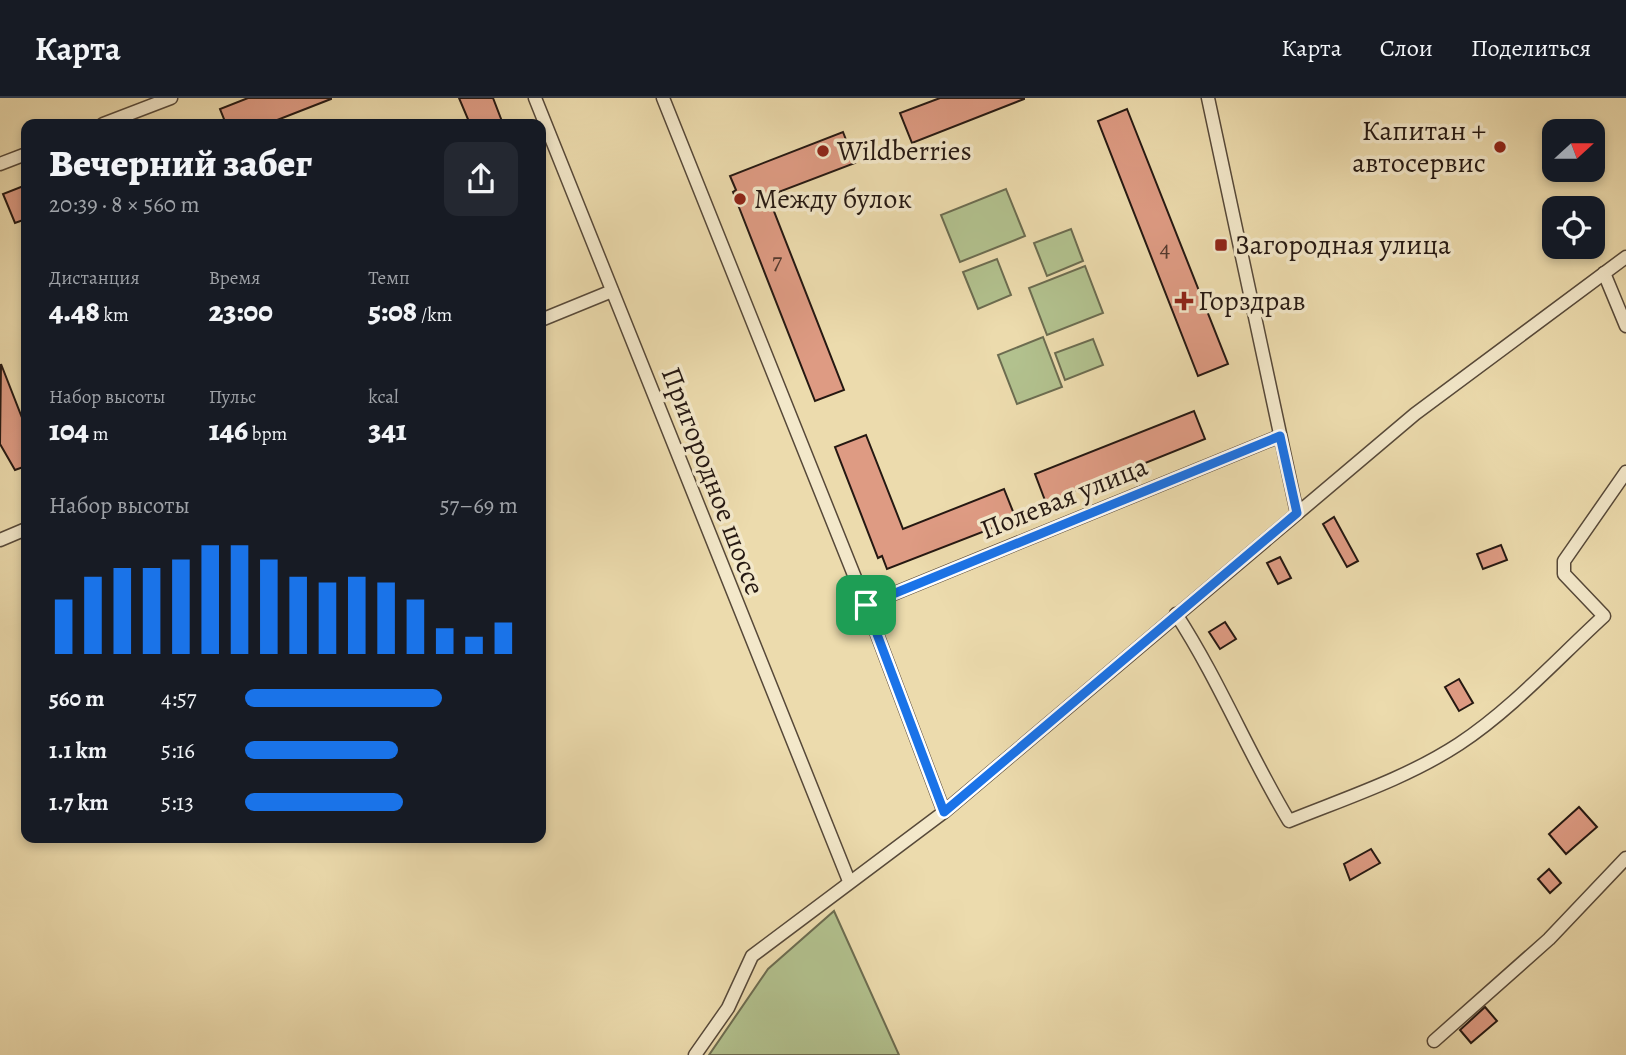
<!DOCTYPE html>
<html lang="ru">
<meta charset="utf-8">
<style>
:root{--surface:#171b24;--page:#242831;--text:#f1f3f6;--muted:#9ea1a6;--line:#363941;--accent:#1a73e8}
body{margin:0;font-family:Alegreya,serif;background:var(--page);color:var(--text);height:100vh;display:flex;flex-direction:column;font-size:26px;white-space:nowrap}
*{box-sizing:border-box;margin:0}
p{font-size:23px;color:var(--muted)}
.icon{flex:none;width:38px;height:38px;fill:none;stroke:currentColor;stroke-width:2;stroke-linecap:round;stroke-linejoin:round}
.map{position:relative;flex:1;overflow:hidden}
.drawer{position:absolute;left:21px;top:21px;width:525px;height:724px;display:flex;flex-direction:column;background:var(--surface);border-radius:14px;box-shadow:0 4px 10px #0003}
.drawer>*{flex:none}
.needle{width:46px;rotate:69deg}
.tools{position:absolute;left:1542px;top:21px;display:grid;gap:14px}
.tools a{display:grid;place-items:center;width:63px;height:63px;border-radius:14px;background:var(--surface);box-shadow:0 4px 10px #0003;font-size:35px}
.pin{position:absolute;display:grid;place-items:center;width:60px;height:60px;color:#fff;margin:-30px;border-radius:14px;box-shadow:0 4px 10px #0006}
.round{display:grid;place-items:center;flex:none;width:74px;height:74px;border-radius:14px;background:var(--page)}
.overview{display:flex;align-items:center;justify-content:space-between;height:119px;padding:0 28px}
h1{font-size:38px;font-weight:800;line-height:52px}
.metrics{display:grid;grid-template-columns:repeat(3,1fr);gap:10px;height:119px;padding:7px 28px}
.metrics div{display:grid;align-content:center}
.metrics b{font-size:30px;font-weight:800}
.metrics small{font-size:19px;font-weight:400}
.metrics p{font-size:19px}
.chart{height:196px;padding:14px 28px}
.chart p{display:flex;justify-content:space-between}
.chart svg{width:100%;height:126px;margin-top:7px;stroke:var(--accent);stroke-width:6}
ul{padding:0 28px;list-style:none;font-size:23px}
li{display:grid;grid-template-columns:112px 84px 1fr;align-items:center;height:52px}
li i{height:18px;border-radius:9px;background:var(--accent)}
header{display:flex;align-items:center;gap:42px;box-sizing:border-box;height:98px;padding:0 35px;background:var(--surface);border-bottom:2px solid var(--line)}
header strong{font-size:33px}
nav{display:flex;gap:38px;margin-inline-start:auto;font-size:24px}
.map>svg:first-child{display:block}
.green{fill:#b2c18e;stroke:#6c6c50;stroke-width:2}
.building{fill:#de9b83;stroke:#251812;stroke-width:2}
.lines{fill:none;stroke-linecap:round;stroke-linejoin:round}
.street-casing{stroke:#574939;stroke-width:15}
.street{stroke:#f3e8ca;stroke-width:12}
.route-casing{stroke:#fff;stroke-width:14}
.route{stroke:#1a73e8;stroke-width:9}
.poi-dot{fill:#8f2418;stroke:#f3e8ca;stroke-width:2.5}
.labels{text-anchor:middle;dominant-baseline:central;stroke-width:7;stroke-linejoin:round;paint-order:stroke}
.number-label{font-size:24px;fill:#53392e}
.poi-label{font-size:28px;fill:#251812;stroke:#f3e8ca;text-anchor:start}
.street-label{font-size:28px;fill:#251812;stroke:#f3e8ca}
</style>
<header>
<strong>Карта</strong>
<nav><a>Карта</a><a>Слои</a><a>Поделиться</a></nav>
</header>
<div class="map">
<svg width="1626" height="957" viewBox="0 0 1626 957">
<rect width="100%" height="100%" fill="#ecdbad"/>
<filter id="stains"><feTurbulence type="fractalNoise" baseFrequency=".00286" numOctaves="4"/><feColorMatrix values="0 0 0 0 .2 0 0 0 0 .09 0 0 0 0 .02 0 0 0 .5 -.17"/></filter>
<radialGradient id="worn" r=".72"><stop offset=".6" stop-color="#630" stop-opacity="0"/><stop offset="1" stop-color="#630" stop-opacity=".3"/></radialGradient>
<g class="green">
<path d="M1006 91 1025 138 960 164 941 117Z"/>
<path d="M1071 131 1083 163 1047 178 1034 145Z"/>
<path d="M997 161 1011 197 978 211 963 174Z"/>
<path d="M1085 168 1103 215 1047 237 1029 190Z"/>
<path d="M1043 239 1062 289 1017 306 998 257Z"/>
<path d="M1093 241 1103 267 1065 282 1055 255Z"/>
<path d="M834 813 899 957H709L768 871Z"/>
</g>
<g class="building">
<path d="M248 0H331V1L267 26H226L220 11Z"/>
<path d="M459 0H493L503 26H470Z"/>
<path d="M940 0H1024V1L912 45 900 15Z"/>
<path d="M1127 11 1228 266 1198 278 1098 23Z"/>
<path d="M843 34 855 65 768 98 844 292 815 303 733 94 736 92 730 78Z"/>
<path d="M26 87V121L15 125 3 96Z"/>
<path d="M1 266 26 330V368L15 372 0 346Z"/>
<path d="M1194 313 1205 341 1046 405 1035 376Z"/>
<path d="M866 337 903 431 1004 391 1016 421 887 471 882 458 878 460 835 349Z"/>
<path d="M1334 419 1358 463 1347 469 1323 426Z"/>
<path d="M1501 447 1507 462 1483 471 1477 456Z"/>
<path d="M1280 459 1291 480 1278 486 1267 465Z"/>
<path d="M1225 524 1236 541 1220 551 1209 534Z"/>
<path d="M1459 581 1473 605 1459 613 1445 589Z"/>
<path d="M1579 709 1597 729 1566 756 1549 736Z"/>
<path d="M1371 751 1380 765 1350 782 1344 766Z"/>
<path d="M1549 771 1561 785 1550 795 1538 781Z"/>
<path d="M1485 909 1497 923 1471 945 1460 932Z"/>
</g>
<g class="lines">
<g class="street-casing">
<g id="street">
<path d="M535 0 849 783"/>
<path d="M663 0 866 507 944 714"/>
<path d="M1208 0 1297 415"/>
<path d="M103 26 171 0"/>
<path d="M0 66 26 56"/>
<path d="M1604 175 1626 228"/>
<path d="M541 222 612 193"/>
<path d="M0 442 26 431"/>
<path d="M866 507 1280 338"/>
<path d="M1176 516C1219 582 1248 655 1289 723 1346 700 1407 680 1459 646 1512 611 1557 561 1604 518L1564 476V463L1626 374"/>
<path d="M1434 943 1549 841 1626 760"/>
<path d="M695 957 728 910 752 858 944 714 1415 316 1626 159"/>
</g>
</g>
<use href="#street" class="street"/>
</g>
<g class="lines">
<g class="route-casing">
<path id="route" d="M1280 338 1297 415 944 714 866 507Z"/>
</g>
<use href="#route" class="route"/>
</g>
<g class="poi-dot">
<circle cx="1500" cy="49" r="7"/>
<circle cx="823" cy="53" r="7"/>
<circle cx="740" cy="101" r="7"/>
<rect x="1214" y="140" width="14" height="14" rx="3.5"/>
<path d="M1180.5 192.5h7v7h7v7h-7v7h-7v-7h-7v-7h7z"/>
</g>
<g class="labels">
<g class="number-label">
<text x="1165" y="150">4</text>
<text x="777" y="163">7</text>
</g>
<g class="poi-label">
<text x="1486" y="33" text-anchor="end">Капитан +<tspan x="1486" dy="32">автосервис</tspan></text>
<text x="837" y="53">Wildberries</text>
<text x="754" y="101">Между булок</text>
<text x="1235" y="147">Загородная улица</text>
<text x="1198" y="203">Горздрав</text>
</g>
<g class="street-label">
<text transform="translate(713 383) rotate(69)">Пригородное шоссе</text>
<text transform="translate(1064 400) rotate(-22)">Полевая улица</text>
</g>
</g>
<rect width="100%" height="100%" filter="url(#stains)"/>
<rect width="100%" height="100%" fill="url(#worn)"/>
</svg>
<div class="tools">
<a><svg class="needle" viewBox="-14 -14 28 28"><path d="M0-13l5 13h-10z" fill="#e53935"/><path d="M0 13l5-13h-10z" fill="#9ea1a6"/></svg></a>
<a><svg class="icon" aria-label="locate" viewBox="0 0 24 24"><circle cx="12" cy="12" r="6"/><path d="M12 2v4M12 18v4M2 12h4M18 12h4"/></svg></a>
</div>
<div class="pin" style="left:866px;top:507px;background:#1e9e55"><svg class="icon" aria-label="arrive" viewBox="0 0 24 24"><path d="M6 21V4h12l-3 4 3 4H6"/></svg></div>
<section class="drawer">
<div class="overview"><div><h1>Вечерний забег</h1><p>20:39 · 8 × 560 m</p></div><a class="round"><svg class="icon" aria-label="share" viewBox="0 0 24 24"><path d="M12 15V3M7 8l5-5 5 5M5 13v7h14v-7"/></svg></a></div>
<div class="metrics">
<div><p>Дистанция</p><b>4.48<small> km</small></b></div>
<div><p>Время</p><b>23:00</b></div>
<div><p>Темп</p><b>5:08<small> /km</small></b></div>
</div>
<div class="metrics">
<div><p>Набор высоты</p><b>104<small> m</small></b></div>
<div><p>Пульс</p><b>146<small> bpm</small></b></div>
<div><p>kcal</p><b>341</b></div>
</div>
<div class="chart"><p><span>Набор высоты</span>57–69 m</p>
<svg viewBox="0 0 160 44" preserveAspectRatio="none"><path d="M5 44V25M15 44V17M25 44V14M35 44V14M45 44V11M55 44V6M65 44V6M75 44V11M85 44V17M95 44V19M105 44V17M115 44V19M125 44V25M135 44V35M145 44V38M155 44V33"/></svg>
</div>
<ul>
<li><b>560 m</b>4:57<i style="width:72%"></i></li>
<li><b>1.1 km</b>5:16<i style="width:56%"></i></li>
<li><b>1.7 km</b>5:13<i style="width:58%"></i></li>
</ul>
</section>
</div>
